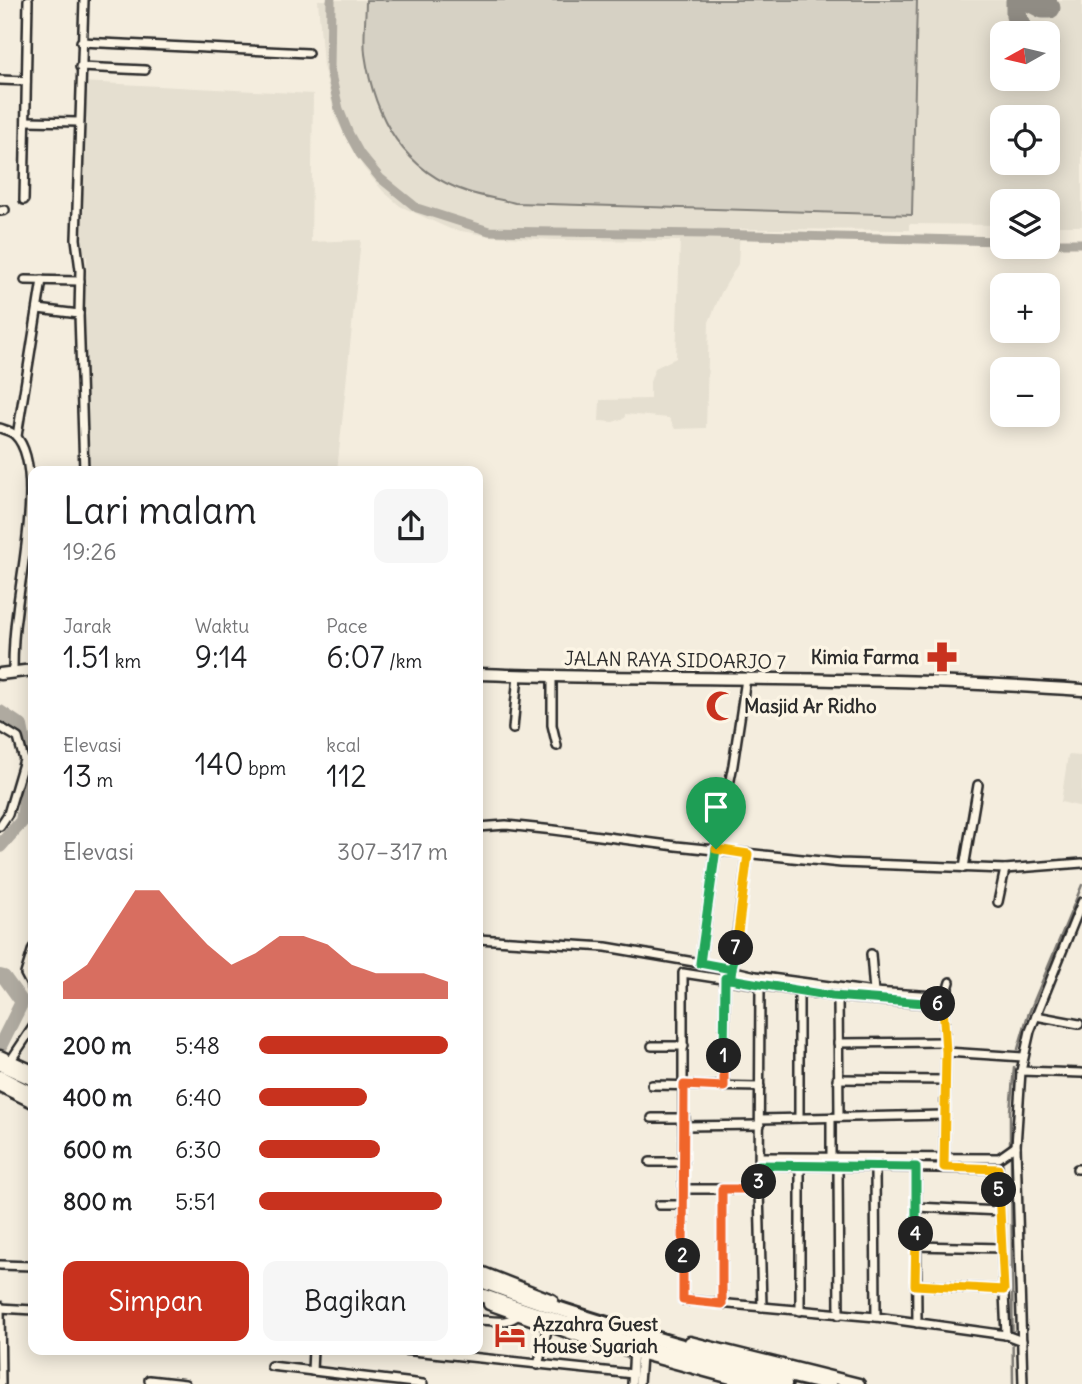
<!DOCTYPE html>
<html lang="id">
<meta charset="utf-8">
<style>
:root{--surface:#fff;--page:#f6f6f6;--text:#202124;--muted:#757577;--accent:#c8321e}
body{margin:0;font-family:Delius,sans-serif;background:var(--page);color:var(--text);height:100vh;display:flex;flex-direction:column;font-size:26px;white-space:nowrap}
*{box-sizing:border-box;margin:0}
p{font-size:23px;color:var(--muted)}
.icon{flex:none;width:38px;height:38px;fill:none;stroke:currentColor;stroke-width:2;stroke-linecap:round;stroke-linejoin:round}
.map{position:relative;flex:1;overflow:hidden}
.drawer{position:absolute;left:28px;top:466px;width:455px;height:889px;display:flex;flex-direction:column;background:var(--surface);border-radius:14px;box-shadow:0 4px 18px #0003}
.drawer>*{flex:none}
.needle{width:46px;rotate:262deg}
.fabs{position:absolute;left:990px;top:21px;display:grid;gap:14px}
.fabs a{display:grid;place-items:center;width:70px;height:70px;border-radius:14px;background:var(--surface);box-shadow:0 4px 18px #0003;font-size:35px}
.pin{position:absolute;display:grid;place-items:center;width:60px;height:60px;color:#fff;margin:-72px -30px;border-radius:50% 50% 50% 0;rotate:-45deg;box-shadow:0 0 7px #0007}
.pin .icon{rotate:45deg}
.km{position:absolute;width:35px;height:35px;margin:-18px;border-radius:50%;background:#222;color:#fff;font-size:19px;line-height:35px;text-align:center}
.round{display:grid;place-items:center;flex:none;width:74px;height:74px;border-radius:14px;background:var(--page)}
.headline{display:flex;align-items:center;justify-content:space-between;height:119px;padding:0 35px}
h1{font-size:38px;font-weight:600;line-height:52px}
.figures{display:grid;grid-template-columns:repeat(3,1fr);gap:10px;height:119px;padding:7px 35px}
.figures div{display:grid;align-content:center}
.figures b{font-size:30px;font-weight:600}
.figures small{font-size:19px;font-weight:400}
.figures p{font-size:19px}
.chart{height:196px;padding:14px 35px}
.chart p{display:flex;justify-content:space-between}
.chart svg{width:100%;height:126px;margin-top:7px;fill:var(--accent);opacity:.7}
.button{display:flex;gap:14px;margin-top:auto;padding:14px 35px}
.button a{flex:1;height:80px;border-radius:14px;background:var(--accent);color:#fff;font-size:28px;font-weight:600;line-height:80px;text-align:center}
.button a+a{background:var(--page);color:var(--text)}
ul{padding:0 35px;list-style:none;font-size:23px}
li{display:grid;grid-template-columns:112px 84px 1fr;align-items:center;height:52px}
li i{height:18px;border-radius:9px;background:var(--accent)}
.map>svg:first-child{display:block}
.built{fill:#e5dfd0;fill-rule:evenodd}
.green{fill:#d6d1c4;stroke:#807e78;stroke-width:2}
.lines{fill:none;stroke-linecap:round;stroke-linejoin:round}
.stream{stroke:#7a7771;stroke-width:2.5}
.canal{stroke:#afaaa0;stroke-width:9}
.river{stroke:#afaaa0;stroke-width:14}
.taxiway{stroke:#908c84;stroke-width:21}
.street-casing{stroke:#2b2b2b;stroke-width:12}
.secondary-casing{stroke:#2b2b2b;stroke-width:15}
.highway-casing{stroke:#2b2b2b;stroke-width:18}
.street{stroke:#fcf5e5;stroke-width:7}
.secondary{stroke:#fcf5e5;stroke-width:10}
.highway{stroke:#fcf5e5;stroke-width:12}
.split-1-casing{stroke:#fff;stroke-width:14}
.split-2-casing{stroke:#fff;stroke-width:14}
.split-3-casing{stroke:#fff;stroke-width:14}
.split-4-casing{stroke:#fff;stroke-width:14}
.split-5-casing{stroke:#fff;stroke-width:14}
.split-6-casing{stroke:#fff;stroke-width:14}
.split-7-casing{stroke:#fff;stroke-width:14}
.split-8-casing{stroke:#fff;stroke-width:14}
.split-1{stroke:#22a559;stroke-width:9}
.split-2{stroke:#f0652b;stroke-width:9}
.split-3{stroke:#f0652b;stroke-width:9}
.split-4{stroke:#22a559;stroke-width:9}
.split-5{stroke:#f5b400;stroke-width:9}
.split-6{stroke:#f5b400;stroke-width:9}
.split-7{stroke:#22a559;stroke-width:9}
.split-8{stroke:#f5b400;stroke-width:9}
.labels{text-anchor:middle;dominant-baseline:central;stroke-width:7;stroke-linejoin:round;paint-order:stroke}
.poi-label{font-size:19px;font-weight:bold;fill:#2b2b2b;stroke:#fcf5e5;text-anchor:start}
.street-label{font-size:19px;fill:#2b2b2b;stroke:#fcf5e5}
</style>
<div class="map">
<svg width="1082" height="1384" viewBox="0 0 1082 1384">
<rect width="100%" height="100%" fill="#f4edde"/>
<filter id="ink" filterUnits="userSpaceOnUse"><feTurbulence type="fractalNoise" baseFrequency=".0143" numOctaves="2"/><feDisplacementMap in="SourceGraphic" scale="14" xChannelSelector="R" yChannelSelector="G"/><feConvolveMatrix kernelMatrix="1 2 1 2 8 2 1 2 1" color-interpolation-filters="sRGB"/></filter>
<g filter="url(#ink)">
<g class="built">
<path d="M318 0H1082V226H1048V201H1003V225L909 224V230L740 229 738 264 721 293 709 322 706 428 675 429 669 418 625 414V418L613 422 599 421 600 400 650 399V382L655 368 676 358 680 241 555 240 489 236 450 229 400 206 383 191 363 167 336 119 323 66ZM1003 33H1048V79H1003ZM1003 117H1048V163H1003Z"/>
<path d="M82 82 313 94 311 242 361 240 337 471H89L86 451 83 325 87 258 79 239Z"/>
<path d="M1068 755 1082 756V807L1061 802Z"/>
</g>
<path class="green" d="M366 0H917L912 215 515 203C500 199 483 197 468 192 404 172 374 117 365 54 363 37 366 17 366 0Z"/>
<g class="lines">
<g class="stream">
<path d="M1018 1049 1027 1018 1082 885"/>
<path d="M1010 1146V1111L1014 1068"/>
<path d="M1011 1153 1013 1384"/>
</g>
<g class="canal">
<path d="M331 0 330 70 339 109 349 134 360 154 380 178 417 208 489 231 708 234 1003 241"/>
<path d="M1048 243H1082"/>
</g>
<g class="river">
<path d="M0 712 21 726 30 773 22 821 0 846"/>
<path d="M0 976 4 977 22 1002 0 1046"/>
</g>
<g class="taxiway">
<path d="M1016 0V16L1024 33"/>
<path d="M1027 0 1043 8H1050"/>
<path d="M1048 43H1049"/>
</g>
<g class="street-casing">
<g id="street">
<path d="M81 42 308 53"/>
<path d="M80 67 145 70"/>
<path d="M0 80 26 81"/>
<path d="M26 121 79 122"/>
<path d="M24 200 28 0"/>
<path d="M0 211 5 210"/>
<path d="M25 280 80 281"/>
<path d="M38 309 79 314"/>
<path d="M0 428C5 430 11 431 15 435 45 464 21 572 17 611 14 631 13 651 13 671"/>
<path d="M17 436 42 280"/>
<path d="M84 471 79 314 80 270 76 239 84 0"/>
<path d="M552 676V725L557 746"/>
<path d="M0 727 18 738 24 760 8 814 0 826"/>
<path d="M513 729 518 675"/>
<path d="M478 827 506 825 554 830 676 846 841 863 1005 869 1082 863"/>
<path d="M964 868 978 785"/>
<path d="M998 902 1005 869"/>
<path d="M478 939 606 947 700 963 756 976 874 992 871 954"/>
<path d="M33 948 25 974 33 989"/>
<path d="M700 963 716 849 733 765 746 679"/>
<path d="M732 971 748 854"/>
<path d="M760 985 759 1189 762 1307"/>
<path d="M874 992 935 996"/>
<path d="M838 997 839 1117"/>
<path d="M943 1005 838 997 683 973V1300L876 1317 1006 1335 1022 1341"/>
<path d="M1036 1016 1079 1024"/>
<path d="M838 1043 945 1042"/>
<path d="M652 1046H684"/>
<path d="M946 1052 1023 1057"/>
<path d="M11 1060 33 1027"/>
<path d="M1021 1071 1082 1073"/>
<path d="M837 1079 945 1080"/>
<path d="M652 1085 760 1087"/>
<path d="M724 1087 725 978"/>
<path d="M652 1118H685"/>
<path d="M799 1118V992"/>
<path d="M760 1119 944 1115"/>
<path d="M684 1126 760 1125"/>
<path d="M760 1157 999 1158 1016 1146"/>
<path d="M944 1160 946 1052 943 1005 950 982"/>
<path d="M650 1162H684"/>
<path d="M831 1162V1118"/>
<path d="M916 1164 917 1323"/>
<path d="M759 1165 998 1169"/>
<path d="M800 1166V1311"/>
<path d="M998 1166 1006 1335"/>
<path d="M838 1167 839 1315"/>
<path d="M875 1167 876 1317"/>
<path d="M1077 1169H1082"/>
<path d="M683 1189H759"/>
<path d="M659 1205H683"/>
<path d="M916 1207 1000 1211"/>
<path d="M915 1246 1002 1248"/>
<path d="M0 1265 33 1266"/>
<path d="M915 1285 1004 1290"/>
<path d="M722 1304V1189"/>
<path d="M0 1306 1 1384"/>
<path d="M0 1308 33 1310"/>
<path d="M478 1320C491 1320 508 1325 518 1315"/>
<path d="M394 1349 633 1374"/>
<path d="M538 1365 548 1327"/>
<path d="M271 1366 423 1384"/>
<path d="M312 1371 313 1349"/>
<path d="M149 1380 185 1384"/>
<path d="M632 1384 634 1348"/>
<path d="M639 1384 641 1355"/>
<path d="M1023 1384 1016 1146 1021 1071 1030 1031 1082 902"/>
</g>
</g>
<g class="secondary-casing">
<g id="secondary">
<path d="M0 674 33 670"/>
<path d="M478 674C679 681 881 675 1082 690"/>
<path d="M0 1056 33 1071"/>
<path d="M0 1086 33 1102"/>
<path d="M478 1271 552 1300"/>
<path d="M489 1304 587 1339 753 1384"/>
<path d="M690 1342 859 1384"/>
</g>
</g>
<g class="highway-casing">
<g id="highway">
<path d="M0 1064 33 1079"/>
<path d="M0 1077 33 1094"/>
<path d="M478 1280C549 1307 620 1329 693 1349 738 1362 783 1375 829 1384"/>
<path d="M478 1294C579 1330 681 1359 785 1384"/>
</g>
</g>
<use href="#street" class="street"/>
<use href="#secondary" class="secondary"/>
<use href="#highway" class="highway"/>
</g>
</g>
<g class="lines" filter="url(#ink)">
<g class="split-1-casing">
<path id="split-1" d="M716 849 700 963 732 969 730 979 725 978 724 1056"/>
</g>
<g class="split-2-casing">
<path id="split-2" d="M683 1256 684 1085 724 1087V1056"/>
</g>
<g class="split-3-casing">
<path id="split-3" d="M683 1256V1300L722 1304V1189H759V1182"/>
</g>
<g class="split-4-casing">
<path id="split-4" d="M759 1182V1165L916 1167V1234"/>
</g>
<g class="split-5-casing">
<path id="split-5" d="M916 1234 915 1285 1004 1290 999 1190"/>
</g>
<g class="split-6-casing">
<path id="split-6" d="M938 1004 943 1005 946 1052 944 1167 998 1169 999 1190"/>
</g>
<g class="split-7-casing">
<path id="split-7" d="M736 948 730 979 832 996 938 1004"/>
</g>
<g class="split-8-casing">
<path id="split-8" d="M716 849 748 854 736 948"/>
</g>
<use href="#split-1" class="split-1"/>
<use href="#split-2" class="split-2"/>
<use href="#split-3" class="split-3"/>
<use href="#split-4" class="split-4"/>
<use href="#split-5" class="split-5"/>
<use href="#split-6" class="split-6"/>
<use href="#split-7" class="split-7"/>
<use href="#split-8" class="split-8"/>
</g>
<defs>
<g id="pharmacy-bare" transform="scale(2.415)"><path d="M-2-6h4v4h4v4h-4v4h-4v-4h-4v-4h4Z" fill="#c8321e" stroke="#fcf5e5" stroke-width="2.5" paint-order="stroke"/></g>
<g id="mosque-bare" transform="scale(2.415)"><path d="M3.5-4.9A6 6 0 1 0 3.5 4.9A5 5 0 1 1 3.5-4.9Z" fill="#c8321e" stroke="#fcf5e5" stroke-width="2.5" paint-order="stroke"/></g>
<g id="hotel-bare" transform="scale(2.415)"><path d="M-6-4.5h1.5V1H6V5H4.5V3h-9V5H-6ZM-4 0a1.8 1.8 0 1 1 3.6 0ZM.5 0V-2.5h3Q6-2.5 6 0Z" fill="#c8321e" stroke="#fcf5e5" stroke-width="2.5" paint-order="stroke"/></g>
</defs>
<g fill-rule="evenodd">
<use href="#pharmacy-bare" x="942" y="657"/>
<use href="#mosque-bare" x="721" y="706"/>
<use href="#hotel-bare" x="510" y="1335"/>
</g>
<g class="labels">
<g class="poi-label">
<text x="919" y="657" text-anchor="end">Kimia Farma</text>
<text x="744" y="706">Masjid Ar Ridho</text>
<text x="533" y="1324">Azzahra Guest<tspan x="533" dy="22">House Syariah</tspan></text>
</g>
<g class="street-label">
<text transform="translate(675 660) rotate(1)">JALAN RAYA SIDOARJO 7</text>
</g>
</g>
</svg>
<div class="fabs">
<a><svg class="needle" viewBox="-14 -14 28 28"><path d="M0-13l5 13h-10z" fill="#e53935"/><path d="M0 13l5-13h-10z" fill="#757577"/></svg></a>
<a><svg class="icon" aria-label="locate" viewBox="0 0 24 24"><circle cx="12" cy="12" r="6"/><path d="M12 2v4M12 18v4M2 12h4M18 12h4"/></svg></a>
<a><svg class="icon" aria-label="layers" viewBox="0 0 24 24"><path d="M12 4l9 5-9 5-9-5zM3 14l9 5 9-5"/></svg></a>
<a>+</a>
<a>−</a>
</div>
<div class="pin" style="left:716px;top:849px;background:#1e9e55"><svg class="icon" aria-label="arrive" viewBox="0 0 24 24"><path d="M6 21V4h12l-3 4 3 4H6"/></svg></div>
<b class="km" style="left:724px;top:1056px">1</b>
<b class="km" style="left:683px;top:1256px">2</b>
<b class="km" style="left:759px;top:1182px">3</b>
<b class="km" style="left:916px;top:1234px">4</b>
<b class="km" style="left:999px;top:1190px">5</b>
<b class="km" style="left:938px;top:1004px">6</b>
<b class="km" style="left:736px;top:948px">7</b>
<section class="drawer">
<div class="headline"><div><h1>Lari malam</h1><p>19:26</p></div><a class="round"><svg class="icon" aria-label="share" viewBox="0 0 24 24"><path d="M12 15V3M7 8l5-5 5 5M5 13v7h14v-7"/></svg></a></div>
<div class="figures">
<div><p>Jarak</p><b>1.51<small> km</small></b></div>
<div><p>Waktu</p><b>9:14</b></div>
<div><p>Pace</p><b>6:07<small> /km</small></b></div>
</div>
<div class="figures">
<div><p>Elevasi</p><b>13<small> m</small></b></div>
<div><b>140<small> bpm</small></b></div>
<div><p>kcal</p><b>112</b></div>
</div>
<div class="chart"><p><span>Elevasi</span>307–317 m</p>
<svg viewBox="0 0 160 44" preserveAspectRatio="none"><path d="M0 44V38L10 32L20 19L30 6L40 6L50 16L60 25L70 32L80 28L90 22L100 22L110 25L120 32L130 35L140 35L150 35L160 38V44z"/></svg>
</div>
<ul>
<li><b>200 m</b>5:48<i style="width:100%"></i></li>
<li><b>400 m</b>6:40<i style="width:57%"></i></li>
<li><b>600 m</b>6:30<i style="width:64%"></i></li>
<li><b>800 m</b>5:51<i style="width:97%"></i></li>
</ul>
<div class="button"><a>Simpan</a><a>Bagikan</a></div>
</section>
</div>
